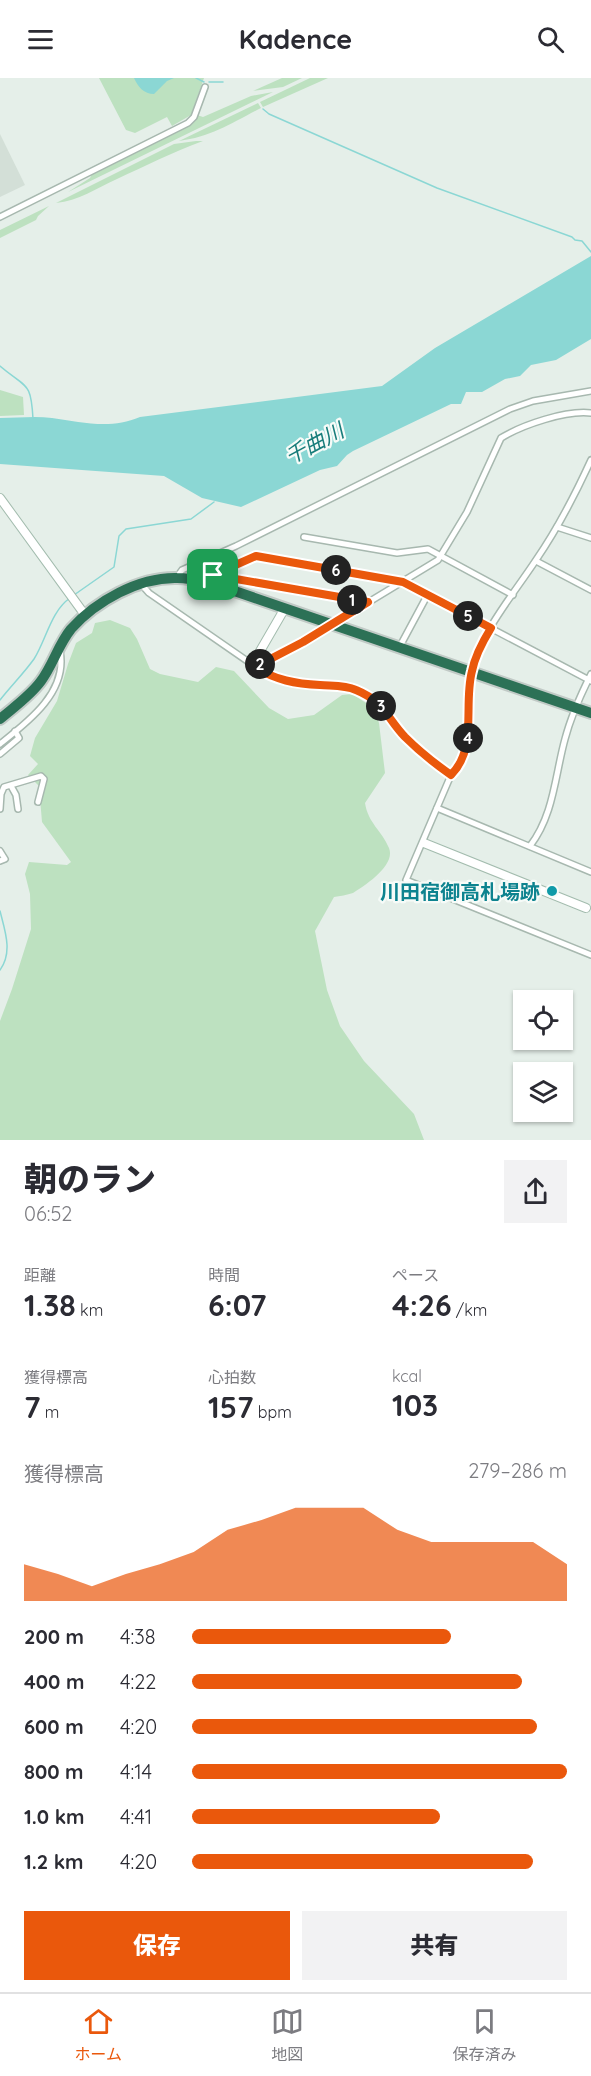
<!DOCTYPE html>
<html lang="ja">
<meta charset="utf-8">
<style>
:root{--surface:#fff;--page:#f2f2f3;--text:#2b2b33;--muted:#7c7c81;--line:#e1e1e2;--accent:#ea580c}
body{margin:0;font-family:Quicksand,"Noto Sans JP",sans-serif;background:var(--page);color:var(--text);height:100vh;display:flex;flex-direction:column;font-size:22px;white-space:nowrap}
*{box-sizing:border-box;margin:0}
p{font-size:20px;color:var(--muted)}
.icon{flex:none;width:33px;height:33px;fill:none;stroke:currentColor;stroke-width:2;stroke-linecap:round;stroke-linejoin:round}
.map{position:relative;height:1062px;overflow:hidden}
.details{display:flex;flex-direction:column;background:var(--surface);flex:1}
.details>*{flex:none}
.fabs{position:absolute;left:513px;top:912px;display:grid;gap:12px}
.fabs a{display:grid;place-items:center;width:60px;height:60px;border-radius:0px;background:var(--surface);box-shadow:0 2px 4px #0004;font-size:30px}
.pin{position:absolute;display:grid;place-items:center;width:51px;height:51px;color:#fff;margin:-26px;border-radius:12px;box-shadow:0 3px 9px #0006}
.km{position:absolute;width:30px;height:30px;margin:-15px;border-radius:50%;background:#222;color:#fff;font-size:16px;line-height:30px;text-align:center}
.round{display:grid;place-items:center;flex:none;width:63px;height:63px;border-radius:0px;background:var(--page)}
.headline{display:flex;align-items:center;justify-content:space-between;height:102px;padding:0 24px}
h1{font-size:33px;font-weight:800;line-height:45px}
.figures{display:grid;grid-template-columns:repeat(3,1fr);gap:9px;height:102px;padding:6px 24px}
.figures div{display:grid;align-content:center}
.figures b{font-size:30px;font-weight:800}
.figures small{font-size:16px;font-weight:400}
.figures p{font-size:16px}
.chart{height:168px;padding:12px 24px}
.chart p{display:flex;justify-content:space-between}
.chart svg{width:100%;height:108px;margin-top:6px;fill:var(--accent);opacity:.7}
.cta{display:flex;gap:12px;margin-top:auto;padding:12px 24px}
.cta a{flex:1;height:69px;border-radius:0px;background:var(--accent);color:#fff;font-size:24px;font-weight:800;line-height:69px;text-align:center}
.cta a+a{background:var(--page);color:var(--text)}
ul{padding:0 24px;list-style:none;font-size:20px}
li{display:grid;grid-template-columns:96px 72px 1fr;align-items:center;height:45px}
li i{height:15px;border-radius:8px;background:var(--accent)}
header{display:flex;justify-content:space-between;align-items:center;height:78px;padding:0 24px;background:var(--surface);font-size:27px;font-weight:800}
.dock{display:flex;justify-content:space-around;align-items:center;height:84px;border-top:2px solid var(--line);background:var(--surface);font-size:16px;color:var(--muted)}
.dock a{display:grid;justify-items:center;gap:3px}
.dock .on{color:var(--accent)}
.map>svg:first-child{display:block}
.built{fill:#d3dfd7}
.green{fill:#bde1c0}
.water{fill:#8bd7d4}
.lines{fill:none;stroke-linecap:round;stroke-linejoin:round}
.stream{stroke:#8bd7d4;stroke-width:1.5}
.street-casing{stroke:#a7b8af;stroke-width:8}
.secondary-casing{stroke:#a3bcae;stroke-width:10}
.highway-casing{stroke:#c1cac6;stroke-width:14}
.street{stroke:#fff;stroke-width:5}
.secondary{stroke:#fff;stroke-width:8}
.highway{stroke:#2c7156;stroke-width:10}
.route-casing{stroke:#fff;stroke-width:12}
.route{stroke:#ea580c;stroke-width:8}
.culture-dot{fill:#0f9aa8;stroke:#f6fbf8;stroke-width:2}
.labels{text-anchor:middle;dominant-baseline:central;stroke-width:4.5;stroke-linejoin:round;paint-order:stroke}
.culture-label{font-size:20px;font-weight:bold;fill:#0d838f;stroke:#f6fbf8;text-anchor:end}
.water-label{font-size:21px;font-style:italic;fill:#187d7b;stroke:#f6fbf8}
</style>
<header><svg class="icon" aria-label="menu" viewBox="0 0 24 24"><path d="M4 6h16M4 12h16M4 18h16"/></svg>Kadence<svg class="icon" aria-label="search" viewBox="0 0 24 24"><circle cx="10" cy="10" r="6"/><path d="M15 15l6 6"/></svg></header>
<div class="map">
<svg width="591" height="1062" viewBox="0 0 591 1062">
<rect width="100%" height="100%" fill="#e5efe9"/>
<path class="built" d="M0 56 25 107 0 119Z"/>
<g class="green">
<path d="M99 0H204L191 37 172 48 167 39 135 55 126 52Z"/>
<path d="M282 0H302L283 9 253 13Z"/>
<path d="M310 0H328L263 29 260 24Z"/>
<path d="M273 14 68 114 90 100 92 96 192 46 197 37 203 39 251 18Z"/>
<path d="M258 25 261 30C232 45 211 59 179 63Z"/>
<path d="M196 63H203C173 74 145 88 117 101 97 110 78 123 56 125L174 66Z"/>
<path d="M49 128 38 138 36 142 0 160V152Z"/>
<path d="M0 312 23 319 24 337 0 338Z"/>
<path d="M110 542 130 550 137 561 150 591 160 596 198 604 216 589 234 593 269 630 288 641 314 637 342 617 352 616 374 630 379 645 385 695 365 725C368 745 382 753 389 770 396 787 366 807 353 815 347 817 340 818 334 819L315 853 327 912 340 948 364 983 414 1036 424 1062H0V943L12 911 31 851 30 816 25 796 29 784 67 787 71 784 42 744 39 708 28 697 38 686 30 678 35 660 57 623 68 586 76 565 92 555 95 545Z"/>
</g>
<g class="water">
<path d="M134 0H174L167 3 154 16C144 16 138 9 134 0Z"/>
<path d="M591 178V261L556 282 531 287 520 298 505 301 482 314H466L461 326H451L353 373 347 377 337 388 320 392 241 429 202 420 164 398 0 386V340C17 340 35 338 52 340 82 344 110 352 140 339L382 308 435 270Z"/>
</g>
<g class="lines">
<g class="stream">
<path d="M196 0 204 4"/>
<path d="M209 4H223"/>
<path d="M263 31 269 36 437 110 572 159 575 162 582 163 591 174"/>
<path d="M0 288C27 311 31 303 33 341"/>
<path d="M74 517 114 489 119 458 126 451 191 441 214 424"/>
<path d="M0 622C11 608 24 595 34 581 46 562 51 533 70 520"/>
<path d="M0 833C5 853 13 874 0 892"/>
</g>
<g class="street-casing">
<g id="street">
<path d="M0 139 188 45 194 39 205 9"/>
<path d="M591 382C575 417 558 450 536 482 513 517 483 551 472 592 462 627 478 670 451 697L406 802 591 877"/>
<path d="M557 449 591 460"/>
<path d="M304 459 397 475 428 471 513 517"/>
<path d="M536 483 591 512"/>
<path d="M215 497 368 524"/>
<path d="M192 498 214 497 256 478 403 504 591 603"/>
<path d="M177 499 182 492 236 468 510 331 533 323 591 313"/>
<path d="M141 506 149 515 266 596 298 605 341 608 355 612 378 624 403 656 424 677 451 697"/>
<path d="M399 570 428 516"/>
<path d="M255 589 303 564 438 482 467 434 501 360C522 347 566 332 591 335"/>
<path d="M0 666C28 644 68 614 60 573"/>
<path d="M0 676 19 660 15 653"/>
<path d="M11 708 16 717 18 731"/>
<path d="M437 730 591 794"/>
<path d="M0 731 1 716 4 709 41 698 44 701 38 724"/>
<path d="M530 768C554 737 555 697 565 661 571 638 580 618 591 596"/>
<path d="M0 773 5 781 0 783"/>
</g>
</g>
<g class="secondary-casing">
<g id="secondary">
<path d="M0 420 85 537"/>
<path d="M252 587 285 530"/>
<path d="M424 765 586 830"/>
</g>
</g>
<g class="highway-casing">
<path id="highway" d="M0 641C14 629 30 618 41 603 53 587 58 567 71 551 96 523 139 499 177 500 189 500 201 503 214 506L591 635"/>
</g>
<use href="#street" class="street"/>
<use href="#secondary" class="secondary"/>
<use href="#highway" class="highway"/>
</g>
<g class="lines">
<g class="route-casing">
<path id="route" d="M256 478 403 504 491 550C483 563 475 578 472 593 463 627 478 670 451 697 434 685 419 673 405 659 386 639 385 624 356 612 345 607 333 608 320 607 296 606 275 602 255 589L303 564 368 524 213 497Z"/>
</g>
<use href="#route" class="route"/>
</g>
<circle class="culture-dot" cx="552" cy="813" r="6"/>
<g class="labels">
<g class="culture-label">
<text x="540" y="813">川田宿御高札場跡</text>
</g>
<g class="water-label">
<text transform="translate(314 365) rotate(-28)">千曲川</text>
</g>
</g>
</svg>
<div class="fabs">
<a><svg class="icon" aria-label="locate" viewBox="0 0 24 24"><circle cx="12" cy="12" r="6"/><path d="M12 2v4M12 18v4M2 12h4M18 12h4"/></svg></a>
<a><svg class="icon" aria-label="layers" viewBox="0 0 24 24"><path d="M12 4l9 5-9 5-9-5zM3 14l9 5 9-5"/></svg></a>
</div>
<div class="pin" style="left:213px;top:497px;background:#1e9e55"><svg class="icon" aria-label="arrive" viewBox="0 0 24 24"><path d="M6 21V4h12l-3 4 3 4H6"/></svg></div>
<b class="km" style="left:352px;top:522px">1</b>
<b class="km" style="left:260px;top:586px">2</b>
<b class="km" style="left:381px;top:628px">3</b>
<b class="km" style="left:468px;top:660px">4</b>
<b class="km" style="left:468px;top:538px">5</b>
<b class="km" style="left:336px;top:492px">6</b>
</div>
<section class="details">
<div class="headline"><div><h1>朝のラン</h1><p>06:52</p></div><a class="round"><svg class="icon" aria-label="share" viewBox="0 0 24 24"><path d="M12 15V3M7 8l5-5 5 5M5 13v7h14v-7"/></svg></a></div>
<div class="figures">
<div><p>距離</p><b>1.38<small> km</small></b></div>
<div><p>時間</p><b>6:07</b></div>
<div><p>ペース</p><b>4:26<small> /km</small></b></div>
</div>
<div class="figures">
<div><p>獲得標高</p><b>7<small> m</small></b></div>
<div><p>心拍数</p><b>157<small> bpm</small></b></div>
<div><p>kcal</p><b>103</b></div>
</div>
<div class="chart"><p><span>獲得標高</span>279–286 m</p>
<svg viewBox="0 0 160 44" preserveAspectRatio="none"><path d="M0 44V29L10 33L20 38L30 33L40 29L50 24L60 15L70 11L80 6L90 6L100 6L110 15L120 20L130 20L140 20L150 20L160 29V44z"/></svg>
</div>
<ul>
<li><b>200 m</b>4:38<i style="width:69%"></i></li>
<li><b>400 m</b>4:22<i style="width:88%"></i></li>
<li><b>600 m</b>4:20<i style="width:92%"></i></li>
<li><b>800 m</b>4:14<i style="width:100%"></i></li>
<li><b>1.0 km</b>4:41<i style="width:66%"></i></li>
<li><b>1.2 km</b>4:20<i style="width:91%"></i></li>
</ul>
<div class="cta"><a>保存</a><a>共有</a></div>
</section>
<nav class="dock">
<a class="on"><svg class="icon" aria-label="home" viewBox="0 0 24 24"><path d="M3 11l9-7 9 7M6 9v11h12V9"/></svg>ホーム</a>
<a><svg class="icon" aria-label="map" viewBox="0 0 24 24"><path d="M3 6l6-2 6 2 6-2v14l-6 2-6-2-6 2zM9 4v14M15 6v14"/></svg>地図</a>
<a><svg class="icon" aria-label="saved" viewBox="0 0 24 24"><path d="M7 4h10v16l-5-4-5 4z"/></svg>保存済み</a>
</nav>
